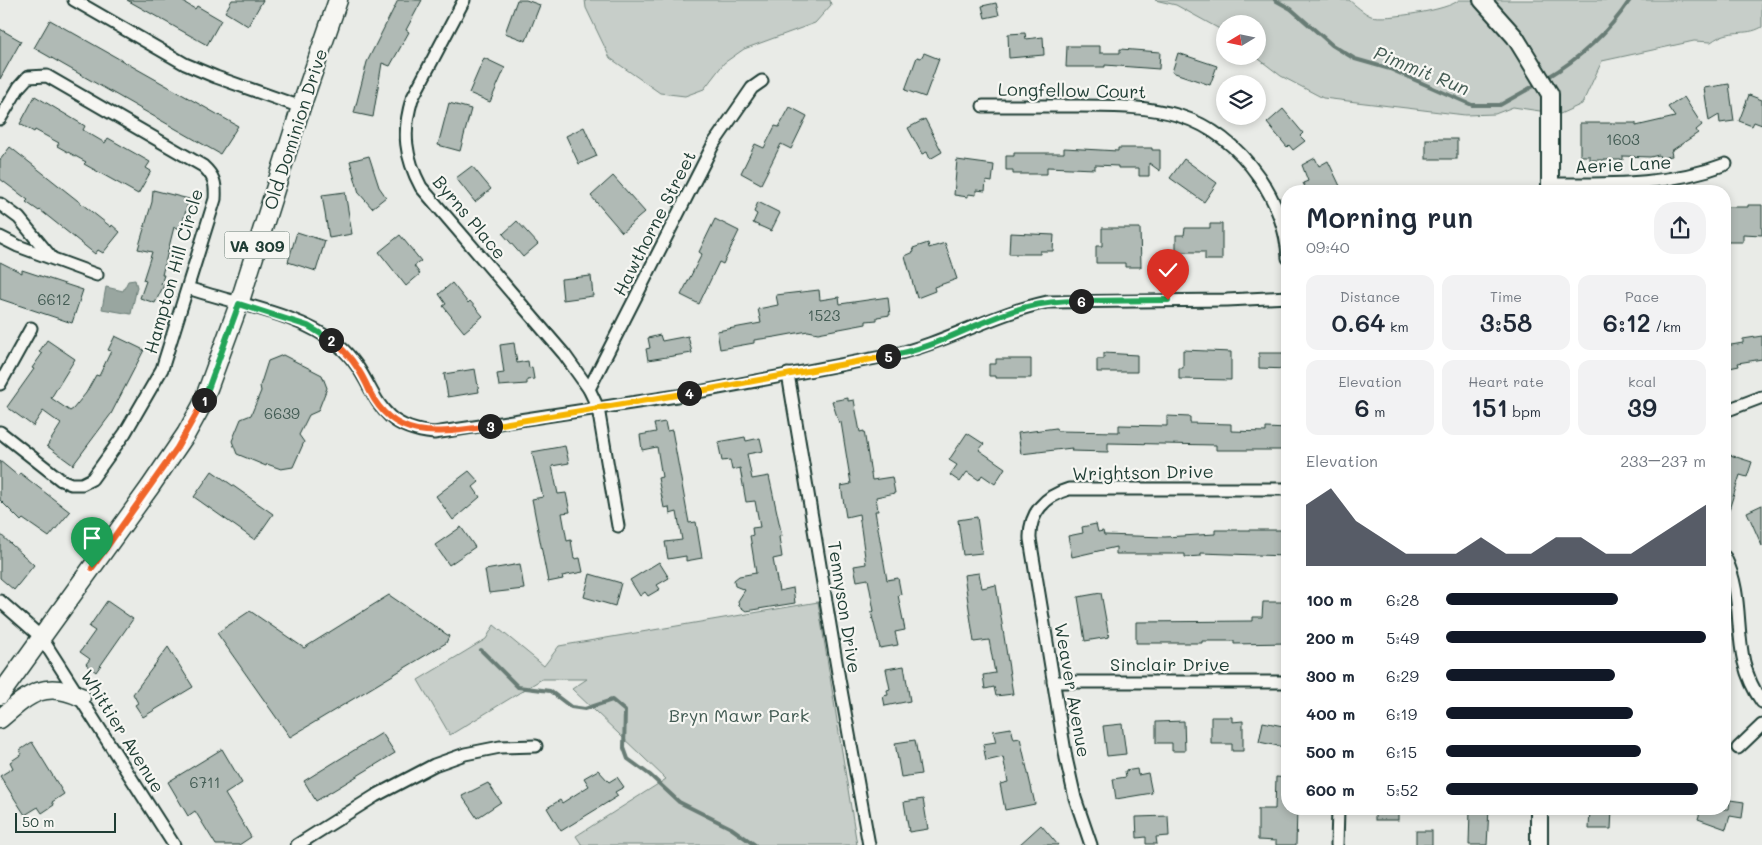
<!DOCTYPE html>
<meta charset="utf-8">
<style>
:root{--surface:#fff;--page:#f2f2f3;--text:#1f2937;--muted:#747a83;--accent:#111827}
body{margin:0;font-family:Mali,sans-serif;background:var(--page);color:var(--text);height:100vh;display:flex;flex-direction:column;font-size:19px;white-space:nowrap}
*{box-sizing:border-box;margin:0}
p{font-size:16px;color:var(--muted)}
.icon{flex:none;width:28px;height:28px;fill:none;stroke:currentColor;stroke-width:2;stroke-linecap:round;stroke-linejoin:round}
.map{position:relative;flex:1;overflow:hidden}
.panel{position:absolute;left:1281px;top:185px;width:450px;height:630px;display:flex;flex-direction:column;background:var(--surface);border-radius:20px;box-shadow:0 2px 8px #0003}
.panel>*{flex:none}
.needle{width:32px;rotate:260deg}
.fabs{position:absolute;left:1216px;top:15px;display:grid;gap:10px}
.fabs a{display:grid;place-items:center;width:50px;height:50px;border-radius:50%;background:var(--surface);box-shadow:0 2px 8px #0003;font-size:25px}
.scale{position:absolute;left:15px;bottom:12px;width:101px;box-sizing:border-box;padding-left:5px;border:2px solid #1f3d34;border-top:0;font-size:14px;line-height:18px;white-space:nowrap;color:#1f3d34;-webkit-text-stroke:4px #f6f6f2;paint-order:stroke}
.pin{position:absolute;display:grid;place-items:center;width:42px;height:42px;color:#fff;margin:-51px -21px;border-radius:50% 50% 50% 0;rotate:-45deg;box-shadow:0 0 5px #0007}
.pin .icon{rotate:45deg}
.km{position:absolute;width:25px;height:25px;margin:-12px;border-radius:50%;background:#222;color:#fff;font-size:14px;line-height:25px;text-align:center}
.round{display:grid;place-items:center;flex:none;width:52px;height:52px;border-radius:20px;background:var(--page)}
.summary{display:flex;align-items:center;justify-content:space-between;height:85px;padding:0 25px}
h1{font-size:28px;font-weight:600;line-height:38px}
.metrics{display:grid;grid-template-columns:repeat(3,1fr);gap:8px;height:85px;padding:5px 25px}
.metrics div{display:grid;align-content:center;border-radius:12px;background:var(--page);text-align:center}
.metrics b{font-size:25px;font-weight:600}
.metrics small{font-size:14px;font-weight:400}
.metrics p{font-size:14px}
.chart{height:140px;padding:10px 25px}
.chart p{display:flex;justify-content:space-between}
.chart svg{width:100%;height:90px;margin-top:5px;fill:var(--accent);opacity:.7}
ul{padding:0 25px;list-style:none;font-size:16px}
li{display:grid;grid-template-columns:80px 60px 1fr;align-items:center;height:38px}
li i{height:12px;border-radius:6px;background:var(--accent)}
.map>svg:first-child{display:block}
.green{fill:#c7cec9;stroke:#73867e}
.water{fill:#99a6a0;stroke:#687c75}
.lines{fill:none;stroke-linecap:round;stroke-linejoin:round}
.stream{stroke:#687c75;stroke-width:4}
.building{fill:#b0bab5;stroke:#1f3d34}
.street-casing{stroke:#1f3d34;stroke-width:15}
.secondary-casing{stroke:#1f3d34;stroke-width:20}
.primary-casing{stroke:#1f3d34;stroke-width:21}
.street{stroke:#f6f6f2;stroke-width:11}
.secondary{stroke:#f6f6f2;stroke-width:16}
.primary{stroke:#f6f6f2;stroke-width:18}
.split-1-casing{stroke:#fff;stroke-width:10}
.split-2-casing{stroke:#fff;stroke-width:10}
.split-3-casing{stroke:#fff;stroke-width:10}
.split-4-casing{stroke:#fff;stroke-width:10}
.split-5-casing{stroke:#fff;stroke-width:10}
.split-6-casing{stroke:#fff;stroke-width:10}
.split-7-casing{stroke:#fff;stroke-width:10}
.split-1{stroke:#f0652b;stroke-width:6}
.split-2{stroke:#22a559;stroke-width:6}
.split-3{stroke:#f0652b;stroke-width:6}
.split-4{stroke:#f5b400;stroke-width:6}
.split-5{stroke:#f5b400;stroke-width:6}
.split-6{stroke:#22a559;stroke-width:6}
.split-7{stroke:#22a559;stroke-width:6}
.labels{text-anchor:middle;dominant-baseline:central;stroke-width:4.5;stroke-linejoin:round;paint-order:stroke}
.number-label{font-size:15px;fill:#435c54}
.shield{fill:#f6f6f2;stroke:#60746d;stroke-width:1}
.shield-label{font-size:16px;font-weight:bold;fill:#1f3d34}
.street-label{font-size:18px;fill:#1f3d34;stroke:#f6f6f2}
.park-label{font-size:18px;fill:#415a52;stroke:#f6f6f2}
.water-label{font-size:19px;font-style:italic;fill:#445c54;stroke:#f6f6f2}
</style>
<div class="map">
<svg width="1762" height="845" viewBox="0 0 1762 845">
<rect width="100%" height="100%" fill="#e9ebe7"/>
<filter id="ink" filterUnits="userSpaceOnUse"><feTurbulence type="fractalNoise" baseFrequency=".02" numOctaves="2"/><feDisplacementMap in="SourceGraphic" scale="10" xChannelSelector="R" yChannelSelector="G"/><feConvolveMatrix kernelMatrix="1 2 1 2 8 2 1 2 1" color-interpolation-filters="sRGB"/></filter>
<g filter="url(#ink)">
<g class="green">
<path d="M585 0H830L831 5 815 23 744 49 724 63 704 89 685 96 660 93 610 58 586 8Z"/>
<path d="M1155 0H1349C1355 5 1364 13 1371 16 1385 20 1449 10 1459 0H1762V27C1745 37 1731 27 1711 42L1694 41 1602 61 1582 104 1560 114 1513 107 1495 114 1465 115 1323 98 1281 76 1255 56H1258V24H1225V32L1176 5Z"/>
<path d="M818 602 857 845H582L576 836 666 779 572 689 587 679H542L450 735 418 680 486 639 494 625 544 666 559 646Z"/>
</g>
<path class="water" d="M135 280 137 287 131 314 102 309 106 287 123 291 128 281Z"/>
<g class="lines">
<g class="stream">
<path d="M1275 0 1291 9 1332 45 1355 59 1390 69 1472 105H1500L1539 83"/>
<path d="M1545 79C1579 59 1608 33 1630 0"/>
<path d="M481 650 518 687 550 691 571 707 585 709 612 700 625 711 624 748 628 759 650 775 679 802 731 828 755 845"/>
</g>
</g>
<g class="building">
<path d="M127 0H180L195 9 197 6 221 20 207 45Z"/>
<path d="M232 0H263L248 26 225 12Z"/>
<path d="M398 0H422L406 30 409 32 390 66 382 63 373 117 354 113 367 62Z"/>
<path d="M517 0H526L540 5 526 41 505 33Z"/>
<path d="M996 3 999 15 985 18 982 6Z"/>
<path d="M50 20 238 126 220 154 34 48Z"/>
<path d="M0 29 21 41 0 79Z"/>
<path d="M1025 33 1026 39 1043 37 1044 55 1009 58 1008 34Z"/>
<path d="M1067 46H1100V53H1120V49L1160 52 1159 69 1105 65V67H1066Z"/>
<path d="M924 53 939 59 925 97 905 90 917 57 921 58Z"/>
<path d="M1178 53 1217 66 1210 85 1172 72Z"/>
<path d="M484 58 505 68 490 102 469 93Z"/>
<path d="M1729 84 1734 121 1720 123 1719 115 1709 121 1704 88Z"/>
<path d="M1749 95 1762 100V125L1754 122 1752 126 1739 121Z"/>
<path d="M35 96 85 126 83 130 105 143 108 138 150 162 146 168 151 171 138 194 84 164 86 162 57 146 59 143 35 130 34 132 20 124Z"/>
<path d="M1684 97 1702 125 1696 130 1698 133 1671 151 1672 156 1660 158 1659 155 1650 157 1623 156V160H1590V156H1580V123H1636V126L1675 117 1668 107Z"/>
<path d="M449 103 471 109 460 151 438 145Z"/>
<path d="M790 107 807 116 791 149 781 144 761 184 741 173 755 144 764 148 775 126 779 127Z"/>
<path d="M1283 109 1303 133 1300 136 1305 141 1293 150 1289 145 1287 147 1267 123Z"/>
<path d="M925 119 942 152 930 159 927 152 922 154 908 128Z"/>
<path d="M584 127 597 156 579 164 566 136Z"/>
<rect x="1426" y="139" width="31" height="20"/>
<path d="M10 147 111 227 112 225 120 232 103 253 98 250 95 254 40 210 39 211 26 202 28 200 0 179V160Z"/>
<path d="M1064 148 1118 151V148H1152V150H1160V171L1149 163V176H1139V168H1118V166L1095 165V169L1047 167V174H1013V170H1006V156H1014V153H1064Z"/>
<path d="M369 156 379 187 386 197 372 208 359 193 350 161Z"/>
<path d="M1315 158 1319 166 1328 161 1340 186 1330 191H1307L1303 183 1308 181 1302 165Z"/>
<path d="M1184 159 1217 183 1204 202 1170 178Z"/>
<path d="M957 160 994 165 992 182 986 181 985 191 976 190V195L968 194V197L954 195Z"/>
<path d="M472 166 491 189 475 202 456 178Z"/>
<path d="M613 176 645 212 622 232 591 196Z"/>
<path d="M153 190 189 199 181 229 174 227 162 275H164L161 284 164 285 155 303 140 298 146 281 143 280 152 252 138 249 152 202Z"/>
<path d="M345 192 352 234 329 238 322 195Z"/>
<path d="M758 202 780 213 771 231 753 223 757 214 754 212Z"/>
<path d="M1748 205H1762V235L1743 234V242H1725V207H1748Z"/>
<path d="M715 219 739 231 723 264 719 262 699 304 681 295 702 254 699 252Z"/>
<path d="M517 221 538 244 523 257 503 234Z"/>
<path d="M1210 224H1222V260H1205V252H1176V235H1184L1185 228H1210Z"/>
<path d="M1102 228H1140L1141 267H1125V263H1096V246H1102Z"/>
<path d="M297 232 325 241 316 271 288 262Z"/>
<path d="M1010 233 1054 235 1053 251H1040V254H1009Z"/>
<path d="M400 235 421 261 414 266 420 274 406 286 379 252Z"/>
<path d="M928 243 929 248 945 243 957 279 934 287 935 291 917 298 905 256 914 252 913 248Z"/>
<path d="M0 262 22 273V270L83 290 72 323 0 299Z"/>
<path d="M591 276 593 296 563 300 561 279Z"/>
<path d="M452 283 468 303 470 301 483 316 464 332 443 306 446 304 439 294Z"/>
<path d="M819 290 820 300 839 297 840 304 888 297 890 315 877 317V320L866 321V324L818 333 808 331 775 337 754 340V343L720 349 717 331 761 323 758 309 778 305 776 295Z"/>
<path d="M660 335 662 341 688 336 692 353 648 360 646 349 650 348 648 338Z"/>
<path d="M115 336 144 350 111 414 73 465 47 446 61 424 43 411 33 426 7 407 34 369 32 368 42 354 39 352 47 340 75 359 51 398 70 411 73 409 86 393 96 375 99 376 111 351 108 350Z"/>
<path d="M1762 336V359L1738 363 1739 366 1725 369V346L1743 343V339Z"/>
<path d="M514 343 517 363 528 361 529 368 532 367 534 379 527 380V384L499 386 497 374 504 373 500 345Z"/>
<path d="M1183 350 1231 352V380L1179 379V368H1183Z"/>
<path d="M1104 353 1137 355V372H1097V359H1104Z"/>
<path d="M1259 353H1288V369L1259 368Z"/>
<path d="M283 355 322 375 327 388 318 411 309 415 299 435 304 442 293 467 281 469 267 464 266 466 237 454 232 441 241 419 251 415 261 391 260 386 268 361Z"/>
<path d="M996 359H1031V378H996V376H989V364H996Z"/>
<path d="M475 369 479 392 448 397 444 374Z"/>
<path d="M848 398V401L854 400 860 432 864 431 872 480 892 477 895 493 876 497 878 511H875L887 580 898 578 901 594 898 595 905 630 895 632 898 645 880 648 871 612 874 611 868 579 857 581 854 566 866 564 859 514 846 517 841 486 851 484 841 422 839 423 832 401Z"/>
<path d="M1167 416 1190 417V423L1231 424V431L1266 432V428L1288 429V450H1216V445L1108 443V452L1071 451 1072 448 1021 454 1018 433 1056 428 1057 431 1119 432V425L1167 426Z"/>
<path d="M665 422 667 431 672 430 689 523 696 522 702 558 686 561V556L668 559 665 542 682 540 677 512 670 514 669 507 664 508 658 478 662 477 657 447 642 450 640 435 656 432 654 424Z"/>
<path d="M967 433 984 444 979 450 1005 468 995 484 982 475 979 480 967 472 960 482 950 475 957 465 949 460Z"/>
<path d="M745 437 746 441 760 438 763 451 747 454 752 479 769 476 782 536 779 537 782 557 773 559 779 591 793 588 795 603 746 611 739 606 738 601 745 590 735 586 734 580 739 576 756 573 750 536 753 535 752 528 760 527 755 501 746 502 740 468 732 470 730 460 722 461 718 442Z"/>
<path d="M565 446 569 463 552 466 558 494 566 493 570 512 562 513 567 541 571 540 574 559 580 558 583 572 562 576 563 579 548 582 532 499 543 497 532 452Z"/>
<path d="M1727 454 1752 462 1747 477 1740 475 1727 516H1725Z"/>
<path d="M0 461 18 476 20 473 70 512 49 537 23 519 21 521 0 500Z"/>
<path d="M212 471 273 514 255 540 194 497Z"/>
<path d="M469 471 479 482 473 487 480 497 453 520 436 496Z"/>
<path d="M1762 505V546L1747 512Z"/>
<path d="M977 517 982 553 963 555 958 520Z"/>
<path d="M1096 524 1098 532 1103 531 1104 535 1165 537 1215 534V530H1288V549H1285V556L1201 553V556L1185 557V554H1116V547L1072 557 1068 536 1083 533 1082 527Z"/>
<path d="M461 527 475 547 449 565 435 545Z"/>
<path d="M0 534 34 565 14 590 0 578Z"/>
<path d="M659 562 669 578 657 585 660 589 648 596 645 592 640 596 630 580Z"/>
<path d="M520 564 524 589 489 593 485 570Z"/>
<path d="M979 573 982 588 996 585 1013 694 996 696 994 687 985 689 983 675 995 673 989 640 974 642 964 575Z"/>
<path d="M590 574 621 583 615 606 584 597Z"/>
<path d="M1101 593 1109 637 1085 641 1078 597Z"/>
<path d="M389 595 449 636 446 643 290 737 217 633 250 611 304 648Z"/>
<path d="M107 601 133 619 96 672 86 664 90 659 80 652 95 631 89 627Z"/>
<path d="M1263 602H1285L1288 643 1234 644V641H1202V643H1136V622L1253 621V617H1262Z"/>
<path d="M168 647 193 687 143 717 135 705 138 703 133 694Z"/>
<path d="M904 666 910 701 885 706 883 696 888 695 887 690 890 689 886 669Z"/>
<path d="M1211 717H1232V722L1243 721V751H1232V744H1211Z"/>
<path d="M1184 721 1185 751H1172V743H1156V722Z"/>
<path d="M1263 722 1288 727V748L1259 742Z"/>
<path d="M1122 724 1126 754 1107 756 1103 726Z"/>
<path d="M1011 728 1014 739 1020 738 1035 804 1005 810 1000 784 1008 782 1003 757 986 761 983 744 996 742 993 731Z"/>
<path d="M382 733 395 753 316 801 304 781Z"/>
<path d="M915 740 921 774 901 777 895 743Z"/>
<path d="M32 742 64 794 52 802 54 805 42 813 38 807 25 815 0 776 13 768 10 762 22 754 20 750Z"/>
<path d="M222 749 242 783 225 794 251 837 239 845H216L195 811 188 816 168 782Z"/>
<path d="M1137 769 1138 775 1148 773 1152 793 1116 799 1113 779 1126 777 1125 771Z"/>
<path d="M598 770 609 782 617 777 624 787 615 792 618 796 561 831 547 808 560 800 562 803 589 786 584 778Z"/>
<path d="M1276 777 1288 778V809H1297L1296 845H1276V841L1258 840V809H1275Z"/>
<path d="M488 783 501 802 477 818 462 796Z"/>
<path d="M923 799 928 829 909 832 904 802Z"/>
<path d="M1730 800 1744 802 1742 818 1730 816 1726 829 1698 819 1701 809H1729Z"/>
<rect x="1375" y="809" width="23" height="11"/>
<path d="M1470 809H1489L1487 845H1469Z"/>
<path d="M1590 809H1612L1611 829H1589Z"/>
<path d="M1168 816 1169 836 1156 837 1157 844H1146V837L1137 838 1136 817Z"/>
<path d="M1041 825 1058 845H1019Z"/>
<rect x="1416" y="831" width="16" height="14"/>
</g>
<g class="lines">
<g class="street-casing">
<g id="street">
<path d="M74 0 185 64 216 77 301 107"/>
<path d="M464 0 412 99C402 132 405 157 421 187L564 354 589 389 598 408 618 526"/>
<path d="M983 106C1015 106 1046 106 1078 106 1154 106 1211 108 1259 177 1275 200 1287 230 1288 258"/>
<path d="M0 119 19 87 28 77 47 76 203 166C214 176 216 183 215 199L162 369 125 433 92 479 82 484H71L61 480 0 432"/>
<path d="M1549 184C1610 184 1668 186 1726 164"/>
<path d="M0 204 19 218 51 257"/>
<path d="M0 237 18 246 97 275"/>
<path d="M188 288C235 304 299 313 338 345 380 380 366 426 434 433L677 396 892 355C945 343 993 314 1047 302L1227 300 1288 297"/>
<path d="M788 374 839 679 869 845"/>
<path d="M0 384 31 328"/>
<path d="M589 389 714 143 752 88 762 81"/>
<path d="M1725 411 1762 397"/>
<path d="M1725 557C1749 606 1727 653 1762 702"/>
<path d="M0 601 41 637 174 845"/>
<path d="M1053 682H1288"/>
<path d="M1738 748 1762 725"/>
<path d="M297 845 375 796 434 765 465 754 500 747 536 746"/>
<path d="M1091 845 1075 798 1066 758 1030 539C1029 513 1045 496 1069 489H1288"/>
<path d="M1337 845 1338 809"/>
</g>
</g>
<g class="secondary-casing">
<g id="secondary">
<path d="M1482 0 1515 37 1550 94V191"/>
<path d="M1539 845V809"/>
</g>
</g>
<g class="primary-casing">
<g id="primary">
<path d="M0 695 150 487 186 434 202 405 239 304 301 107 338 0"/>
<path d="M0 719C28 695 44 679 81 697"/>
</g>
</g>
<use href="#street" class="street"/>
<use href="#secondary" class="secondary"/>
<use href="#primary" class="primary"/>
</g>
</g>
<g class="lines" filter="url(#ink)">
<g class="split-1-casing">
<path id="split-1" d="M92 568 177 448 204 400"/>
</g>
<g class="split-2-casing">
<path id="split-2" d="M204 400 239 304 308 326 331 340"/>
</g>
<g class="split-3-casing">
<path id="split-3" d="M331 340C350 353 361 371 370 392 396 444 443 432 490 426"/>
</g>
<g class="split-4-casing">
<path id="split-4" d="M490 426 689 393"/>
</g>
<g class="split-5-casing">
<path id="split-5" d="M689 393 888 356"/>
</g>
<g class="split-6-casing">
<path id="split-6" d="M888 356C937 349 979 319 1027 307 1045 302 1062 301 1081 301"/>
</g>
<g class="split-7-casing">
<path id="split-7" d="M1081 301 1168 300"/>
</g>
<use href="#split-1" class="split-1"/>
<use href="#split-2" class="split-2"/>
<use href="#split-3" class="split-3"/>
<use href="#split-4" class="split-4"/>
<use href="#split-5" class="split-5"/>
<use href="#split-6" class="split-6"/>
<use href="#split-7" class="split-7"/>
</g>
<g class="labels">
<g class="number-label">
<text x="1623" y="139">1603</text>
<text x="54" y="299">6612</text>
<text x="824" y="315">1523</text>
<text x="282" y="413">6639</text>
<text x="205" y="782">6711</text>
</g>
<rect class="shield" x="224.5" y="231.5" width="65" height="27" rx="4"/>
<g class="shield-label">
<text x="257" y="245">VA 309</text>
</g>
<g class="street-label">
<text transform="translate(1072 90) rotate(1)">Longfellow Court</text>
<text transform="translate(295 129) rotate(-72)">Old Dominion Drive</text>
<text transform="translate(1623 164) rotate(-3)">Aerie Lane</text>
<text transform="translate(470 217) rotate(50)">Byrns Place</text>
<text transform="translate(654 223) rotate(-63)">Hawthorne Street</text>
<text transform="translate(173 271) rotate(-74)">Hampton Hill Circle</text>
<text transform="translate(1143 472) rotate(-1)">Wrightson Drive</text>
<text transform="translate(845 607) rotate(81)">Tennyson Drive</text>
<text x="1170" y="664">Sinclair Drive</text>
<text transform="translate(1073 690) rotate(80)">Weaver Avenue</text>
<text transform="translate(123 731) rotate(58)">Whittier Avenue</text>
</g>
<g class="park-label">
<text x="739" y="715">Bryn Mawr Park</text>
</g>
<g class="water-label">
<text transform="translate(1422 70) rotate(22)">Pimmit Run</text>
</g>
</g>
</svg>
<div class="fabs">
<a><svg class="needle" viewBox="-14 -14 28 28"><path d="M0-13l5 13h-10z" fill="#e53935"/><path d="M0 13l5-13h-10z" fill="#747a83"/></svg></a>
<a><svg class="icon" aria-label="layers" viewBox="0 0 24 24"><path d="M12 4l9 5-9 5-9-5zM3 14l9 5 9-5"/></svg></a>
</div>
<div class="scale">50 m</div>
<div class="pin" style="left:92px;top:568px;background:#1e9e55"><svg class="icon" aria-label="arrive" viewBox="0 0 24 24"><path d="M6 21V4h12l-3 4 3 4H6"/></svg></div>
<div class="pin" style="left:1168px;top:300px;background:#d93025"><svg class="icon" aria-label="check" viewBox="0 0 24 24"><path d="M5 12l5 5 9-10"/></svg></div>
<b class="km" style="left:204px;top:400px">1</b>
<b class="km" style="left:331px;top:340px">2</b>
<b class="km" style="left:490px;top:426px">3</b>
<b class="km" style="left:689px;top:393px">4</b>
<b class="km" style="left:888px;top:356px">5</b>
<b class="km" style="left:1081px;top:301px">6</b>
<section class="panel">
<div class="summary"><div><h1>Morning run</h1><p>09:40</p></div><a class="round"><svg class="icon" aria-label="share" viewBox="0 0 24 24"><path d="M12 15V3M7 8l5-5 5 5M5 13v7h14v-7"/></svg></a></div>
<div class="metrics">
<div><p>Distance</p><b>0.64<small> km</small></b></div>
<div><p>Time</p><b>3:58</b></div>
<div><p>Pace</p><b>6:12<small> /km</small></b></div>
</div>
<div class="metrics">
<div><p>Elevation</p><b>6<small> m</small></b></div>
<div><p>Heart rate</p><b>151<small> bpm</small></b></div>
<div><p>kcal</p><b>39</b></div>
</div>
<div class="chart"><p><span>Elevation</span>233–237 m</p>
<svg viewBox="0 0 160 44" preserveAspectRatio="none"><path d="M0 44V14L10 6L20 22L30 30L40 38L50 38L60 38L70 30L80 38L90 38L100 30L110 30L120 38L130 38L140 30L150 22L160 14V44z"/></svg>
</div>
<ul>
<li><b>100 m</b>6:28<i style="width:66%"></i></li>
<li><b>200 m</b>5:49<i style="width:100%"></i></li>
<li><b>300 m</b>6:29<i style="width:65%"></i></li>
<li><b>400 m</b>6:19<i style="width:72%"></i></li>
<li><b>500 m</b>6:15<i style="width:75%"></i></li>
<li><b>600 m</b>5:52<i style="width:97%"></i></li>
</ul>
</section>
</div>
